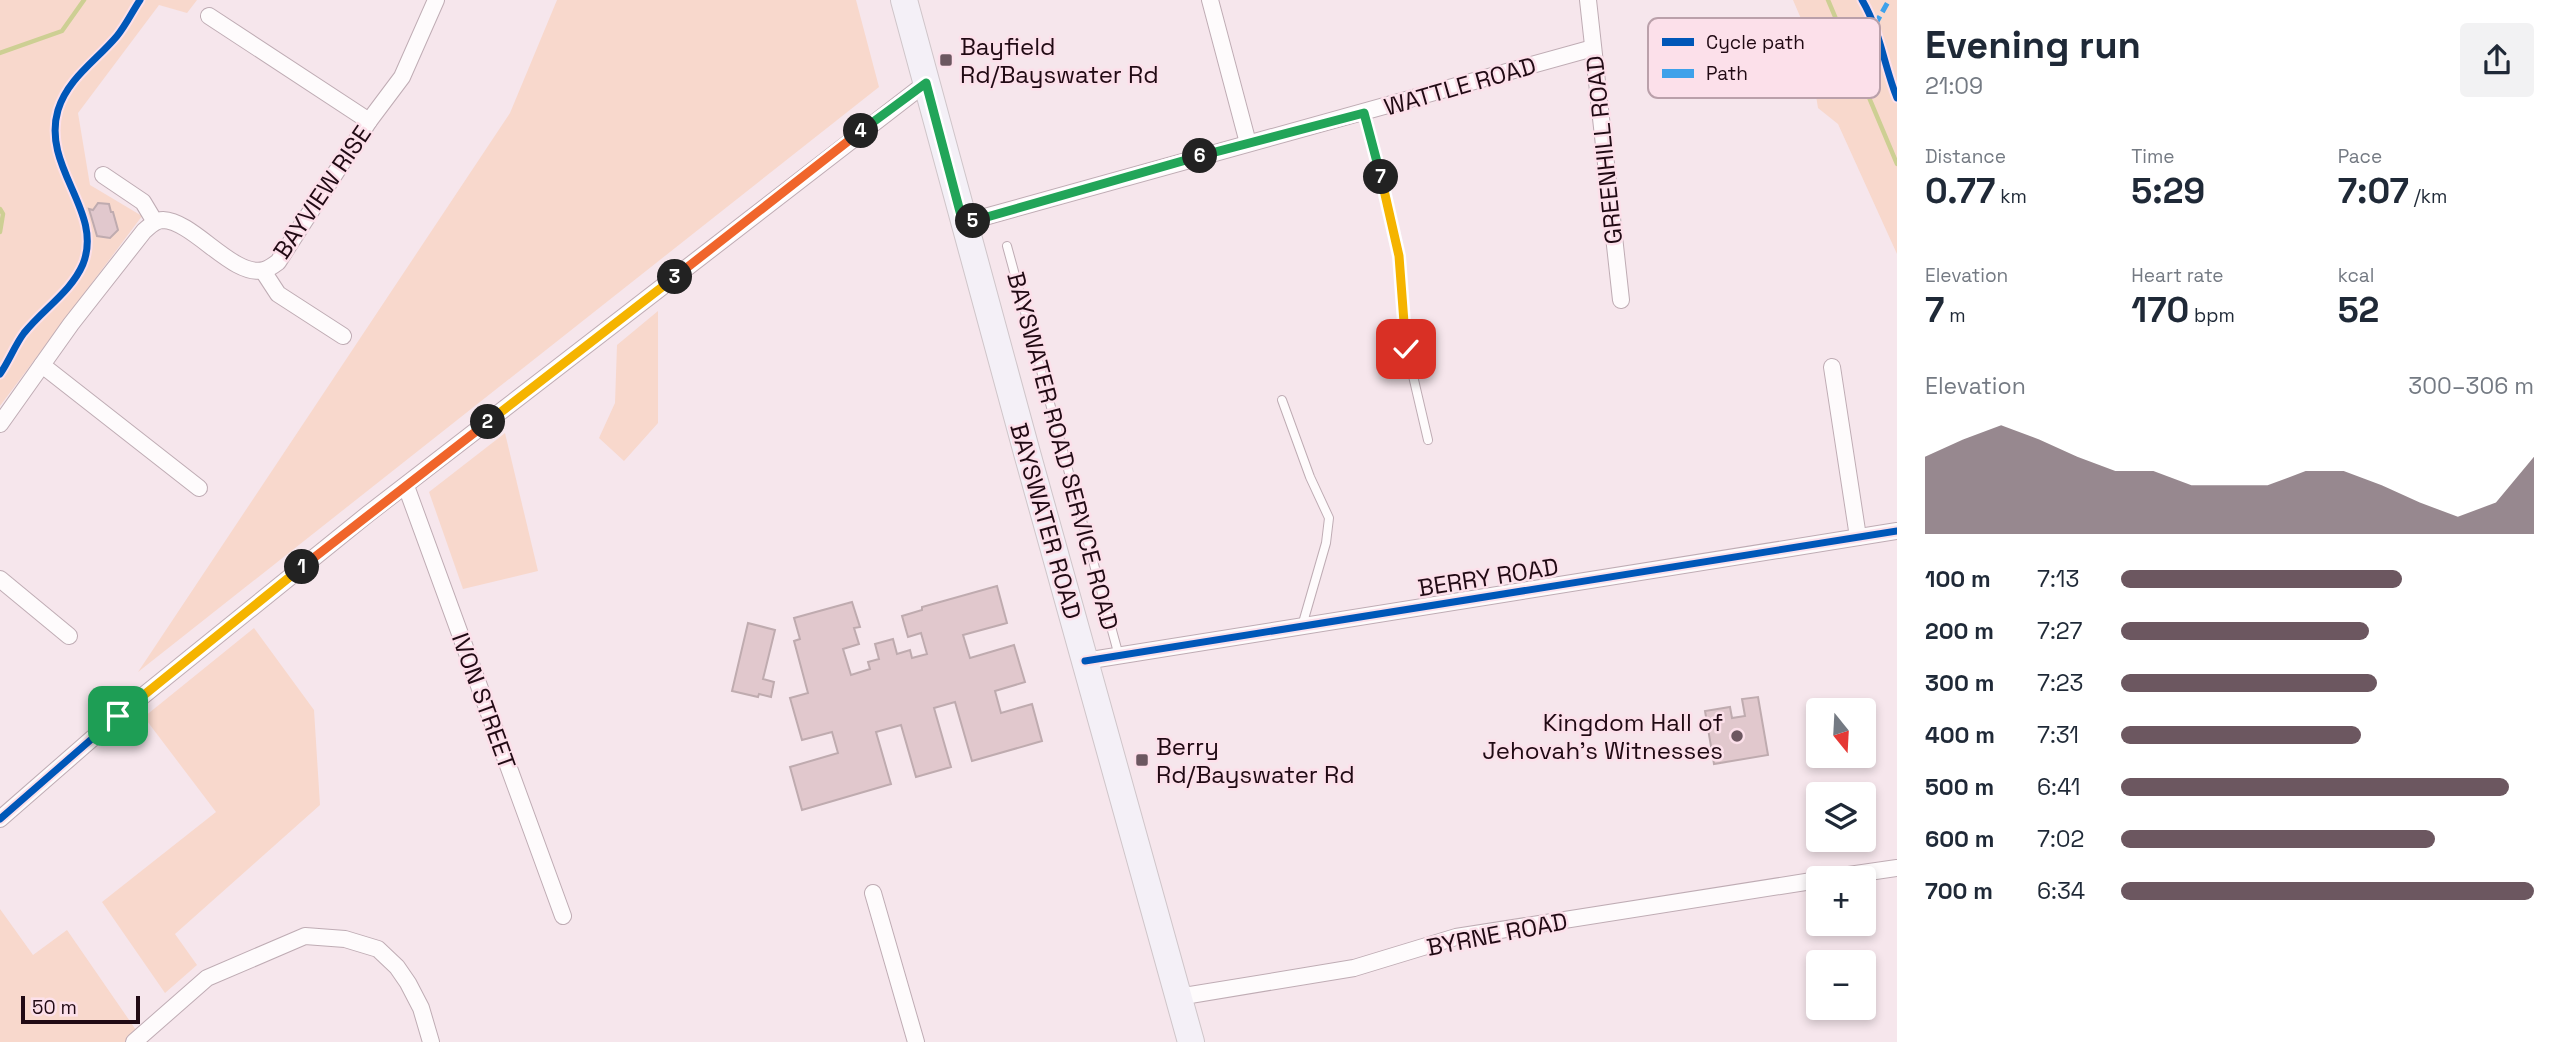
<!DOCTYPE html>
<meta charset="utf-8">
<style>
:root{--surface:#fff;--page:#f2f2f3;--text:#1f2937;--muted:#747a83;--accent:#6c5760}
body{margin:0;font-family:"Space Grotesk",sans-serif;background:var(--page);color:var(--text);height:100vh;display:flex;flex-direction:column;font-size:26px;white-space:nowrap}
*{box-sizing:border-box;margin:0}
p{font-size:23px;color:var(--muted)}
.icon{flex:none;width:38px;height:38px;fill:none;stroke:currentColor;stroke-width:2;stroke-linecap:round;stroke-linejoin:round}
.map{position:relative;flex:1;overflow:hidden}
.side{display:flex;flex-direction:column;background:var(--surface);width:665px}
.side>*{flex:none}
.needle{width:46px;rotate:162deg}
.buttons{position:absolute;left:1806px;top:698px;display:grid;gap:14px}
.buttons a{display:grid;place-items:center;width:70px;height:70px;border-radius:7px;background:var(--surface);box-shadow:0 4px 10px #0003;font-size:35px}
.scale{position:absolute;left:21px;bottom:18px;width:119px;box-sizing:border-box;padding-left:7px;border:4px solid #210a14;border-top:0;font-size:19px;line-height:24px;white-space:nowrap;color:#210a14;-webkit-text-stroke:5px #fce0ea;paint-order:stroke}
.pin{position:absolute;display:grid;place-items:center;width:60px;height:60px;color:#fff;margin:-30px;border-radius:14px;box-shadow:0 4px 10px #0006}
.km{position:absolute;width:35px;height:35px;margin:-18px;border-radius:50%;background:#222;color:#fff;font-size:19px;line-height:35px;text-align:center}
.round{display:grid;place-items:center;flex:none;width:74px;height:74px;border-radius:7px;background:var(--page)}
.head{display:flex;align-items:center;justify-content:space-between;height:119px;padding:0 28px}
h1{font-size:38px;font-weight:600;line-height:52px}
.figures{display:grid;grid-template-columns:repeat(3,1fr);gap:10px;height:119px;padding:7px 28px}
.figures div{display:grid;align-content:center}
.figures b{font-size:35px;font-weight:600}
.figures small{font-size:19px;font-weight:400}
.figures p{font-size:19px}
.chart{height:196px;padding:14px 28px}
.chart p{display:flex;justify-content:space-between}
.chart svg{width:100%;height:126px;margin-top:7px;fill:var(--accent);opacity:.7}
ul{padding:0 28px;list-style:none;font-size:23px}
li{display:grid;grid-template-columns:112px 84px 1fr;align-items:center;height:52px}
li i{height:18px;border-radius:9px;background:var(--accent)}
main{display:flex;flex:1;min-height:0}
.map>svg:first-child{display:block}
.green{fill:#f8d8cc}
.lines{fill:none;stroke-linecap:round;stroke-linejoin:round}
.stream{stroke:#cdcf93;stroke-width:4.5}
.building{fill:#e1c8cd;stroke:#bfabaf;stroke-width:2}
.service-casing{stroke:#bfacb4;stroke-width:10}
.minor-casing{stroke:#bfacb4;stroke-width:18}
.primary-casing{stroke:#cfc5c9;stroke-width:28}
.service{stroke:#fefbfc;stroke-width:8}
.minor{stroke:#fefbfc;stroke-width:16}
.primary{stroke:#f4f0f7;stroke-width:26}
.quiet{stroke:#3ea1ea;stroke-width:5;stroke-dasharray:10 5;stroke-linecap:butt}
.cycleway-casing{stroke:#fce0ea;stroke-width:11}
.cycleway{stroke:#0057b8;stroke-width:7}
.split-1-casing{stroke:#fff;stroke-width:14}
.split-2-casing{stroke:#fff;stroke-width:14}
.split-3-casing{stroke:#fff;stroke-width:14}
.split-4-casing{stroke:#fff;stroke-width:14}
.split-5-casing{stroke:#fff;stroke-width:14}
.split-6-casing{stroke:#fff;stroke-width:14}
.split-7-casing{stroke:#fff;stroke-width:14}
.split-8-casing{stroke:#fff;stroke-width:14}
.split-1{stroke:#f5b400;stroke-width:9}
.split-2{stroke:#f0652b;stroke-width:9}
.split-3{stroke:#f5b400;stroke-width:9}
.split-4{stroke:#f0652b;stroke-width:9}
.split-5{stroke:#22a559;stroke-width:9}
.split-6{stroke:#22a559;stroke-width:9}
.split-7{stroke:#22a559;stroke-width:9}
.split-8{stroke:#f5b400;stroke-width:9}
.poi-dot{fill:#6c5760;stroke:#fce0ea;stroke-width:2.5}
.labels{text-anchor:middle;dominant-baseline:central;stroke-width:5;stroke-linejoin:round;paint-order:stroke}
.poi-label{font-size:24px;fill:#210a14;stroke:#fce0ea;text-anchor:start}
.street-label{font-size:24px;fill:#210a14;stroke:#fce0ea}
.key{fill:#fce0ea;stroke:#baa0aa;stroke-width:2}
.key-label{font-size:19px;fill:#210a14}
</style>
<main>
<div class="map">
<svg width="1897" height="1042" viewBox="0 0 1897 1042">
<rect width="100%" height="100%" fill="#f6e6ec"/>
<g class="green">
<path d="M0 0H197L187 13 159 5 78 113 90 185 142 216 0 406Z"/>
<path d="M557 0H856L879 87 138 672 510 113Z"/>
<path d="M1793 0H1897V254L1838 124 1818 108 1805 28Z"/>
<path d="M658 311V423L624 461 599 438 615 403 617 345Z"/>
<path d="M505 433 538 571 463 589 429 492Z"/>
<path d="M254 628 314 710 320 805 175 934 197 965 165 993 102 902 216 812 144 717Z"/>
<path d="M0 909 33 955 67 930 136 1030 125 1042H0Z"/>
</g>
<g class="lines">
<g class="stream">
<path d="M1828 0 1897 164"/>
<path d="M0 53 62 31 84 0"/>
<path d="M0 209 3 214 0 232"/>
</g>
</g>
<g class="building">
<path d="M98 203 109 204 111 212H113L118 230 110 238 97 236 89 209 93 210Z"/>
<path d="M997 586 1007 623 963 635 970 658 1014 645 1025 682 995 691 1001 713 1032 704 1042 741 972 761 955 702 934 708 951 767 916 777 901 725 876 732 891 784 802 810 790 767 838 753 832 732 802 740 790 698 808 693 794 641 800 639 794 618 852 602 860 627 854 628 859 644 843 649 851 675 870 669 868 662 879 659 875 644 893 639 897 654 910 650 912 658 927 654 921 633 908 637 902 616 922 610V607Z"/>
<path d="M748 623 775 630 763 679 774 682 771 697 759 694 758 697 732 691Z"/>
<path d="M1758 697 1768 755 1714 764 1705 711 1730 707 1732 718 1745 716 1742 699Z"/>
</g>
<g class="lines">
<g class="service-casing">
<g id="service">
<path d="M1364 113 1399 256 1403 333 1428 440"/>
<path d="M1007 246 1119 656"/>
<path d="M1282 400 1310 477 1329 518 1326 543 1302 626"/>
</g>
</g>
<g class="minor-casing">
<g id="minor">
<path d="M1210 0 1248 143"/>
<path d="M1588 0 1621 300"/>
<path d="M209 16 369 121"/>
<path d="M103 175 143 202 155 222"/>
<path d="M963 223 1593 48"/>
<path d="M263 271 278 294 343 336"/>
<path d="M42 365 199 488"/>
<path d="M1832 367 1858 537"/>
<path d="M0 424 71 324 144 231C150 226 155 220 163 220 194 221 233 278 264 270 268 269 274 265 278 262L369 121 402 77 436 0"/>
<path d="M406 486 563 916"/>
<path d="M0 579 69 636"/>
<path d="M1085 661 1897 531"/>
<path d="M0 819 118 716 368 514 926 83"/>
<path d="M1828 878 1897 868"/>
<path d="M873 893 916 1042"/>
<path d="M1178 997 1354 968 1456 937 1818 880"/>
<path d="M134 1042 207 978 305 936 345 939 378 949 397 967 408 983 421 1008 431 1042"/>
</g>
</g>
<g class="primary-casing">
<path id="primary" d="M904 0 1027 453 1191 1042"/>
</g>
<use href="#service" class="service"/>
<use href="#minor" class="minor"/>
<use href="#primary" class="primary"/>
<path class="quiet" d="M1875 25 1889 0"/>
<g class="cycleway-casing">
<g id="cycleway">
<path d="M1862 0C1880 30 1884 66 1897 98"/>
<path d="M0 374C9 361 15 345 24 333 43 309 71 292 83 264 104 211 41 168 58 110 68 78 96 61 117 36 126 25 132 12 140 0"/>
<path d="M1085 661 1897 531"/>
<path d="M0 819 118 716 368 514 926 83"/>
</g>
</g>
<use href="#cycleway" class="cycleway"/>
</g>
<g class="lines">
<g class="split-1-casing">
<path id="split-1" d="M118 716 302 567"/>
</g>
<g class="split-2-casing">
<path id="split-2" d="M302 567 488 422"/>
</g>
<g class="split-3-casing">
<path id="split-3" d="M488 422 675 277"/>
</g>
<g class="split-4-casing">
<path id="split-4" d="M675 277 861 131"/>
</g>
<g class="split-5-casing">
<path id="split-5" d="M861 131 926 83 963 223 973 221"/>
</g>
<g class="split-6-casing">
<path id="split-6" d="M973 221 1200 156"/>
</g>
<g class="split-7-casing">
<path id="split-7" d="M1200 156 1364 113 1381 177"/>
</g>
<g class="split-8-casing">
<path id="split-8" d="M1381 177 1399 256 1406 349"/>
</g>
<use href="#split-1" class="split-1"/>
<use href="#split-2" class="split-2"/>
<use href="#split-3" class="split-3"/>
<use href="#split-4" class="split-4"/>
<use href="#split-5" class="split-5"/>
<use href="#split-6" class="split-6"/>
<use href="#split-7" class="split-7"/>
<use href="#split-8" class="split-8"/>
</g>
<g class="poi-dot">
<rect x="939" y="53" width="14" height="14" rx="3.5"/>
<circle cx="1737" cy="736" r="7"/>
<rect x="1135" y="753" width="14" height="14" rx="3.5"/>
</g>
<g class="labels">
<g class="poi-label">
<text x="960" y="46">Bayfield<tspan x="960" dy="28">Rd/Bayswater Rd</tspan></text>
<text x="1723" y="722" text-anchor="end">Kingdom Hall of<tspan x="1723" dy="28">Jehovah's Witnesses</tspan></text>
<text x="1156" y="746">Berry<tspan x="1156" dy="28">Rd/Bayswater Rd</tspan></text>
</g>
<g class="street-label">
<text transform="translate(1460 86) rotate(-16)">WATTLE ROAD</text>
<text transform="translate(1604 150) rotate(-96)">GREENHILL ROAD</text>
<text transform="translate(322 192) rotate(-56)">BAYVIEW RISE</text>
<text transform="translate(1063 451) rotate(75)">BAYSWATER ROAD SERVICE ROAD</text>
<text transform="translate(1046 521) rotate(74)">BAYSWATER ROAD</text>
<text transform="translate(1488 577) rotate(-9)">BERRY ROAD</text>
<text transform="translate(484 701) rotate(70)">IVON STREET</text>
<text transform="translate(1497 934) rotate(-11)">BYRNE ROAD</text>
</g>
</g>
<rect x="1648" y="18" width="232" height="80" rx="10" class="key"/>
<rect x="1662" y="38" width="32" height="8" fill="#0057b8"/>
<rect x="1662" y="69" width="32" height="9" fill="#3ea1ea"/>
<g class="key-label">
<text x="1706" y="49">Cycle path</text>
<text x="1706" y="80">Path</text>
</g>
</svg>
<div class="buttons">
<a><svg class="needle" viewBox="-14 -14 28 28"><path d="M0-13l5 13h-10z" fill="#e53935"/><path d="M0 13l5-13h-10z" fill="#747a83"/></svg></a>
<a><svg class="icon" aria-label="layers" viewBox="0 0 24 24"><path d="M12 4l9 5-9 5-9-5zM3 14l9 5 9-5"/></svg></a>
<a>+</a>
<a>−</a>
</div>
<div class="scale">50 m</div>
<div class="pin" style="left:118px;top:716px;background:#1e9e55"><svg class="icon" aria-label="arrive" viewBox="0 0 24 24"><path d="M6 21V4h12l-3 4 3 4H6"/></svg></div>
<div class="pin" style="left:1406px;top:349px;background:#d93025"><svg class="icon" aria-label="check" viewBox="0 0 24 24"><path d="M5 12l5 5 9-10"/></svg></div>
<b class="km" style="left:302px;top:567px">1</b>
<b class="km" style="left:488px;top:422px">2</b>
<b class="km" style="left:675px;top:277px">3</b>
<b class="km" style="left:861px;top:131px">4</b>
<b class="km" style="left:973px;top:221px">5</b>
<b class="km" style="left:1200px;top:156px">6</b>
<b class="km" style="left:1381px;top:177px">7</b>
</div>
<section class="side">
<div class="head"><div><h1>Evening run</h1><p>21:09</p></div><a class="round"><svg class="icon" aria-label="share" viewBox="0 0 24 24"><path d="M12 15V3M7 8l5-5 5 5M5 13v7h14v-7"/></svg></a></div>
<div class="figures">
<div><p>Distance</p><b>0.77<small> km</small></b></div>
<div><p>Time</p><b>5:29</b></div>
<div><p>Pace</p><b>7:07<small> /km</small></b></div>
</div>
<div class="figures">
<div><p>Elevation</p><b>7<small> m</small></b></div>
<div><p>Heart rate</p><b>170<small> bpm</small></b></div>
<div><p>kcal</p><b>52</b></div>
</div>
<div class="chart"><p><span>Elevation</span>300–306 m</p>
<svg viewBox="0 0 160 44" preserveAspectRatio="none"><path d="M0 44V17L10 11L20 6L30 11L40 17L50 22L60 22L70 27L80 27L90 27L100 22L110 22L120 27L130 33L140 38L150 33L160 17V44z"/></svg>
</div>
<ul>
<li><b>100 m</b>7:13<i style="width:68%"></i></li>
<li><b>200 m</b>7:27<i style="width:60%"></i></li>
<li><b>300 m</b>7:23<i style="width:62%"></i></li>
<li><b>400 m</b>7:31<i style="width:58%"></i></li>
<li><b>500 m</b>6:41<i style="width:94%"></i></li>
<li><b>600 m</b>7:02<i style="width:76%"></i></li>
<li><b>700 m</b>6:34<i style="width:100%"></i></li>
</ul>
</section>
</main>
